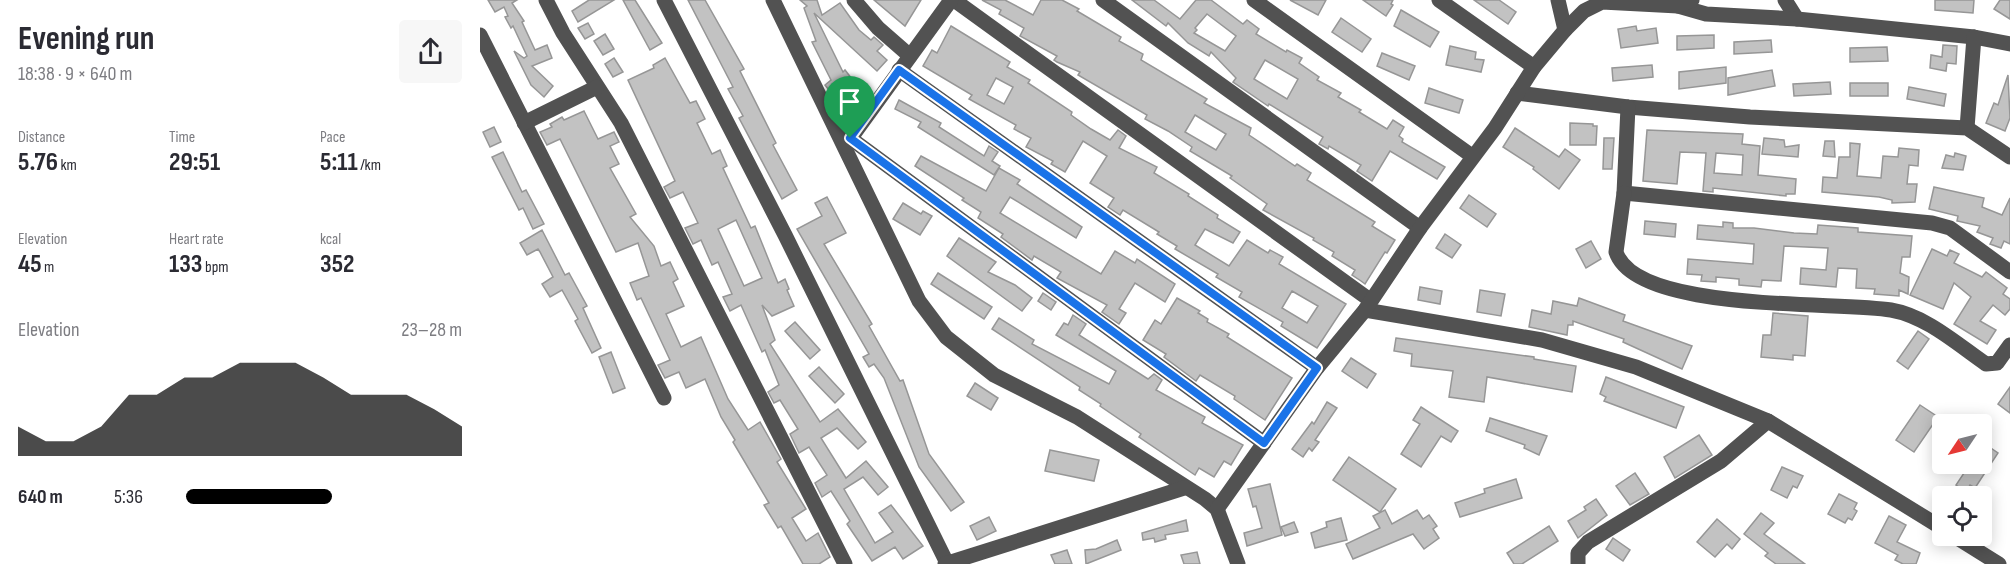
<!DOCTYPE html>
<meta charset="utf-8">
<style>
:root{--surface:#fff;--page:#f7f7f7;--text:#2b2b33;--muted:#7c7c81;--accent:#000}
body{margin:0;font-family:"Sofia Sans Condensed",sans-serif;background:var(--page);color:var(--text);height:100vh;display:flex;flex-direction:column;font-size:22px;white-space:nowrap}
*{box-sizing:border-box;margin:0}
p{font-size:20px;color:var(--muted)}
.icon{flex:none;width:33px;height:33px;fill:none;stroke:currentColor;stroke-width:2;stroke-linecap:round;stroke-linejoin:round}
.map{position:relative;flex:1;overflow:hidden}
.details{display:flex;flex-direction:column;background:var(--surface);width:480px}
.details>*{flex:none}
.needle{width:39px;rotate:235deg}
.fabs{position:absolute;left:1452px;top:414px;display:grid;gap:12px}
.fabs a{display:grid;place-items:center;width:60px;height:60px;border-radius:6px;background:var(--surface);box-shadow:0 3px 15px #0003;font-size:30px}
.pin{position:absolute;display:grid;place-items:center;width:51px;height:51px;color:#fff;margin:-62px -26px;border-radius:50% 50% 50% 0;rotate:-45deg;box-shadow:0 0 6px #0007}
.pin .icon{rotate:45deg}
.round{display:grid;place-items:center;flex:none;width:63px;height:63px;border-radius:6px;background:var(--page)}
.head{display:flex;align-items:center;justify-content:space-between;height:102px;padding:0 18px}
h1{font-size:33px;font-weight:700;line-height:45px}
.metrics{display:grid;grid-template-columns:repeat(3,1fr);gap:9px;height:102px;padding:6px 18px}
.metrics div{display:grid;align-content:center}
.metrics b{font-size:26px;font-weight:700}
.metrics small{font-size:16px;font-weight:400}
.metrics p{font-size:16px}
.chart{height:168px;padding:12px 18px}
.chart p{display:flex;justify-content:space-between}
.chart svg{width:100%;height:108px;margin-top:6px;fill:var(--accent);opacity:.7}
ul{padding:0 18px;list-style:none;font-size:20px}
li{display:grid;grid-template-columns:96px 72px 1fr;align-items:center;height:45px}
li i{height:15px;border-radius:8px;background:var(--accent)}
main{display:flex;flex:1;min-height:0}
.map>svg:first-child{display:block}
.building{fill:#c2c2c2;stroke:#969696;stroke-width:1.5;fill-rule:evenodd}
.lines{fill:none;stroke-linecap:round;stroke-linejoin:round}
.minor{stroke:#525252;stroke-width:15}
.route-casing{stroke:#fff;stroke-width:12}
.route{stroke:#1a73e8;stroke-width:8}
</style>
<main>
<section class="details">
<div class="head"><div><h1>Evening run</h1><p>18:38 · 9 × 640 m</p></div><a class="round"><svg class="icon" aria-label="share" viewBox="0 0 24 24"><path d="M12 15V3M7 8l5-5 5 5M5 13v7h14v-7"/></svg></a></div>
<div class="metrics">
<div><p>Distance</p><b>5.76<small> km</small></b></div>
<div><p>Time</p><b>29:51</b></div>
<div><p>Pace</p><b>5:11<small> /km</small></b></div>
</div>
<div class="metrics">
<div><p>Elevation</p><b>45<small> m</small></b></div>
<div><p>Heart rate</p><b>133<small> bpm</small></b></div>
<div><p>kcal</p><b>352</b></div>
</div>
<div class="chart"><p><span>Elevation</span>23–28 m</p>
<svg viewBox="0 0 160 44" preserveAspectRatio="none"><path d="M0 44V32L10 38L20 38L30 32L40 19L50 19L60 12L70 12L80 6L90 6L100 6L110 12L120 19L130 19L140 19L150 25L160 32V44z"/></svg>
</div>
<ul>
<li><b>640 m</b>5:36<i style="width:53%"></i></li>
</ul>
</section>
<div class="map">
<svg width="1530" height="564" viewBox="0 0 1530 564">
<rect width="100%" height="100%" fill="#fff"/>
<g class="building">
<path d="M8 0H37L32 3 44 21 42 22 55 50 67 45 72 58 52 66 73 86 64 97 51 85 34 51 44 58 47 56 33 26 31 28 25 17 28 16 24 7 15 12Z"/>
<path d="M109 0H134L98 22 92 11Z"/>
<path d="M143 0H155L182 43 170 50Z"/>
<path d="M208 0H225L264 69 260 71 296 143 293 145 317 190 302 199 259 118 263 116 248 89 253 87Z"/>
<path d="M320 0H337L342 15 360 3 379 30 391 40 394 37 403 45 397 51 407 60 397 71 334 13 363 72 365 70 375 83 372 86 383 102 368 114 345 85 351 80 332 42 336 41 324 8 327 6Z"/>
<path d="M394 0H441L425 26Z"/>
<path d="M502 0H525L553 15 561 0H582L599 9 597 11 641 37 639 41 663 54 661 60 727 99 724 103 771 128 769 135 815 166 817 164 831 173 827 180 895 222 892 226 915 240 907 253 905 252 885 284 881 281 872 275 875 270 852 256 854 252 833 240 834 238 783 210 787 204 750 178 752 176 710 151 712 147 688 131 665 119 667 115 598 75 600 72 577 62 574 60 577 56 540 36 544 28 519 14 521 10ZM715 115 746 134 736 150 705 132Z"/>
<path d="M652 0H674L700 19 716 0H731L763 24 767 20 779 29 776 34 806 52 807 50 822 58 819 63 839 77 837 80 861 93 858 97 881 110 879 112 907 129 913 120 924 127 919 136 923 139 922 142 965 167 957 179 910 151 892 181 877 171 881 165 849 146 848 149 839 144 843 137 789 104 788 106 753 82 756 78 731 52 729 56 708 43 688 23 686 26ZM727 14 756 36 745 51 714 33 717 30 715 28ZM785 60 818 79 807 99 774 79Z"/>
<path d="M810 0H846L838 15Z"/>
<path d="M883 0H913L911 4 913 5 906 16Z"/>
<path d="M994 0H1019L1036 12 1028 24Z"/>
<path d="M1455 0H1494L1493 13 1455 10Z"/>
<path d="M1520 0H1530V19L1514 9Z"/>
<path d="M921 10 959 32 950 47 914 26Z"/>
<path d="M861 18 891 39 882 52 852 32Z"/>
<path d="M108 23 114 34 105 39 98 28Z"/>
<path d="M471 26 530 62 527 67 550 80 548 83 592 112 591 115 611 129 630 140 638 130 646 136 639 148 677 167 674 173 709 194 708 196 738 215 737 218 760 232 753 243 725 229 715 245 749 266 767 240 788 253 790 250 803 257 799 264 866 304 837 348 801 326 803 322 759 297 762 292 736 277 738 274 695 249 697 246 677 234 679 232 643 210 640 215 628 207 634 198 610 183 627 156 603 141 585 172 571 164 573 161 546 147 551 138 534 129 536 125 489 99 492 95 443 66 452 50 457 53ZM516 78 533 87 524 104 507 95ZM812 291 838 306 827 323 802 308Z"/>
<path d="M1156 26 1157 31 1176 28 1178 43 1141 48 1138 29Z"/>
<path d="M125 34 134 49 123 55 114 41Z"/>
<path d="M1234 35V48L1197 50V36Z"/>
<path d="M1291 40 1292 52 1254 54V42Z"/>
<path d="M1463 45 1477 46 1476 64 1467 63 1466 71 1450 68 1451 55 1462 57Z"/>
<path d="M970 46 996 52 995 59 1004 60 1001 72 966 65Z"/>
<path d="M1407 47 1408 61 1370 62V48Z"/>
<path d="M902 53 935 66 929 80 897 66Z"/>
<path d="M134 58 143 72 133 77 125 64Z"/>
<path d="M185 58 210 103 216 101 225 119 217 123 232 154 240 150 247 166 243 168 271 228 275 226 298 283 305 279 309 289 307 290 314 306 292 316 282 305 295 340 290 344 340 422 358 409 386 442 378 449 357 428 341 438 366 478 386 461 408 487 398 495 383 477 364 489 395 543 413 532 399 513 411 505 443 546 423 559 415 547 392 561 367 524 370 521 351 491 342 497 335 483 347 475 329 447 319 453 310 434 318 429 300 400 294 403 288 392 299 385 285 350 282 352 261 305 250 311 243 297 252 294 238 262 232 265 221 240 213 244 205 228 218 223 203 192 190 198 184 187 195 181 148 80 174 68 173 65ZM256 220 282 278 264 286 238 229Z"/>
<path d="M1172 65 1173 77 1133 81 1132 68Z"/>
<path d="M1246 67V83L1199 89V72Z"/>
<path d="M1292 70 1295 86 1248 95V78Z"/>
<path d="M1528 75 1530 118 1525 131 1506 123 1514 103 1518 105Z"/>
<path d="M1350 82 1351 94 1314 96 1313 84Z"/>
<rect x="1370" y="83" width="38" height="13"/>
<path d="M1429 87 1466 94 1464 106 1427 99Z"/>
<path d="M949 88 983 100 979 113 945 103Z"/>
<path d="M419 100 461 123 459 127 504 156 509 146 518 152 512 161 520 166 514 175 438 127 441 122 415 109Z"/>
<path d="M104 111 118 139 134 132 139 142 130 146 139 164 130 168 156 214 150 217 174 246 181 266 190 262 198 279 193 282 204 306 186 314 201 347 221 337 248 399 268 430 280 422 301 459 297 462 326 509 312 518 326 541 338 533 350 557 339 564H323L301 526 298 528 284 505 289 503 253 442 255 440 241 417 225 379 206 388 199 372 185 378 178 365 190 360 161 298 157 300 150 283 169 276 158 243 136 252 80 139 67 145 60 132 72 127 70 124 82 117 84 120Z"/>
<path d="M1090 123 1113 124V126H1117L1116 145H1090Z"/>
<path d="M14 127 21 142 10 147 3 132Z"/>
<path d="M1035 128 1079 157 1085 149 1100 160 1079 189 1053 169 1054 167 1023 147Z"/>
<path d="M1167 130 1263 134 1262 144 1280 146 1278 175 1316 179 1315 194H1306V196L1233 188V192L1223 191 1226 153 1200 152 1197 184 1163 181ZM1236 153 1263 155 1262 175 1234 173Z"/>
<path d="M1124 138H1134L1132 169H1123Z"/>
<path d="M1284 138 1304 140 1305 147 1319 145 1318 157 1282 154Z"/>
<path d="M1345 141H1354L1355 157 1343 156Z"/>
<path d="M1370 143 1380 144 1377 176 1401 178 1403 156 1418 157 1419 148 1439 150 1438 166 1429 165 1427 184H1437L1435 202 1412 203V200L1399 197 1342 192 1343 177 1357 178 1359 157H1370Z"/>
<path d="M23 152 42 192 46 190 64 224 53 229 43 208 39 210 12 157Z"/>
<path d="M1475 153 1486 156 1483 170 1462 168 1466 155 1474 157Z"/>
<path d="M441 156 506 191 519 168 540 180 537 184 602 227 596 238 530 197 520 213 621 274 635 251 655 263 657 259 695 284 685 302 655 283 639 309 646 313 639 324 622 312 627 305 577 278 581 272 554 256 552 260 521 237 523 234 498 218 501 212 482 200 484 198 435 166Z"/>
<path d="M1454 187 1504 198 1502 207 1522 215 1530 198V244L1524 241 1521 248 1510 244 1513 238 1497 232 1500 226 1477 221 1478 216 1449 209Z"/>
<path d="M989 195 1016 214 1007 227 980 208Z"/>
<path d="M347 197 366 233 344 244 392 324 389 326 420 381 423 380 449 454 484 502 471 511 439 467 404 378 394 364 389 367 383 357 389 354 317 229 342 216 335 203Z"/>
<path d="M423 203 441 214 443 211 452 216 440 235 413 219Z"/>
<path d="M1165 221 1196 224 1195 237 1164 234Z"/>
<path d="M1243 222 1253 223V228H1274L1314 233 1337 234 1338 225 1378 228V232L1432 236 1430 257H1422L1420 273 1429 277 1428 294 1419 290V296L1394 294 1395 289 1376 288 1377 269 1358 268 1356 287 1320 284 1321 268 1346 270 1348 248 1304 246 1301 281 1282 280 1281 287 1259 285V279L1236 277V282L1221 281 1222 275 1207 274 1208 259 1273 264 1274 244 1217 239 1218 225 1243 227Z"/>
<path d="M62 230 85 275 89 273 107 306 103 308 121 348 112 353 95 321 98 319 82 290 70 297 62 284 73 277 60 252 58 249 47 255 40 243Z"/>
<path d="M965 234 981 245 972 258 956 248Z"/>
<path d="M479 238 516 262 508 272 535 285 552 298 542 311 467 256Z"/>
<path d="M1111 241 1121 259 1106 268 1096 249Z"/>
<path d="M1452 249 1467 256 1470 250 1479 254 1474 263 1502 277 1506 272 1527 288 1523 294 1530 299V309L1525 315 1513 305 1500 321 1516 330 1507 344 1474 324 1491 297 1474 283 1463 309 1430 295Z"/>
<path d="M458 273 512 307 504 319 451 284Z"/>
<path d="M940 287 962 291 960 304 938 300Z"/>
<path d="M1000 290 1025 294 1021 316 997 312Z"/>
<path d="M563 293 576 302 571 310 558 301Z"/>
<path d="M697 298 720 311 718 313 728 319 727 322 749 334 747 337 812 378 785 420 754 399 755 396 720 375 716 381 684 357 686 354 663 340 675 320 681 324Z"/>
<path d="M1099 298 1145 315 1143 321 1212 346 1202 369 1143 342 1144 339 1093 321V325H1088L1087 335 1049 327 1052 310 1071 314 1073 301 1097 306Z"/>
<path d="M1293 313 1328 316 1325 356 1313 355V360L1281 357 1283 335H1291Z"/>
<path d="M593 315 606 324 599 335 668 379 674 374 682 380 676 390 725 417 722 423 763 445 751 465 744 461 734 477 719 468 715 475 659 437 661 434 620 406 621 404 599 390 600 387 512 329 519 318 554 340 552 344 629 384 636 371 576 335 584 323 588 325Z"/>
<path d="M315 322 340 350 330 359 305 331Z"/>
<path d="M1438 331 1449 339 1428 369 1417 361Z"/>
<path d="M916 338 1054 357V359L1096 366 1092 392 1007 377 1004 402 969 397 973 371 931 366 932 354 914 351Z"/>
<path d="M131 352 145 388 133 393 119 357Z"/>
<path d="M871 358 896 374 887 388 862 371Z"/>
<path d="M339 367 364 394 355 403 329 376Z"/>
<path d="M1126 377 1204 407 1196 428 1124 401 1126 397 1120 394Z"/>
<path d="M495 383 518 398 511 410 487 396Z"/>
<path d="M1530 387V413L1518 404Z"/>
<path d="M847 402 857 408 835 440 839 442 832 451 829 448 823 457 812 449 832 422 834 424Z"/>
<path d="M1440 405 1458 417 1434 452 1416 440Z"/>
<path d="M941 407 978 431 971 442 961 436 941 467 921 454 940 424 933 420Z"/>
<path d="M1010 418 1067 436 1059 455 1044 448 1045 445 1006 431Z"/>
<path d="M1219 435 1232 455 1195 478 1184 457Z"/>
<path d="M1502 442 1518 453 1495 488 1490 485 1486 492 1476 485 1490 464H1502Z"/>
<path d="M570 450 619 460 614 481 565 471Z"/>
<path d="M869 457 916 489 900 512 853 480Z"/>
<path d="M1302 467 1323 476 1317 488 1313 486 1307 498 1291 490Z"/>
<path d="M1155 473 1169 494 1150 505 1136 486Z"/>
<path d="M1036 479 1042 498 980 517 975 503 1005 493 1004 489Z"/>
<path d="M790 484 802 535 767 546 764 533 782 528 776 506 773 507 768 489Z"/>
<path d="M1359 494 1377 503 1374 509 1377 511 1372 520 1368 518 1365 523 1348 514Z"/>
<path d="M1116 499 1127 515 1098 538 1088 521 1106 510 1104 507Z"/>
<path d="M905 510 912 524 937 510 943 519 949 515 957 526 953 529 959 538 944 549 933 534 873 559 866 544 900 528 893 516Z"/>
<path d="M1281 513 1294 523 1284 534 1325 564H1296L1285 556 1288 553 1264 534Z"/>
<path d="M1409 516 1426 525 1417 542 1440 553 1436 564H1423L1415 560 1418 555 1395 543Z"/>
<path d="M509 517 516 531 497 540 490 526Z"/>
<path d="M861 518 867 540 835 548 831 533 847 527 846 522Z"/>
<path d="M1237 519 1260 539 1252 549 1247 544 1235 557 1217 542Z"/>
<path d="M706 520 708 531 685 535 686 539 675 542 674 538 663 540 662 533Z"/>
<path d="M814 522 818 532 805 536 801 527Z"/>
<path d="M1069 526 1078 541 1042 564H1034L1027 553Z"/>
<path d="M1133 538 1150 550 1143 561 1126 549Z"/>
<path d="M637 540 641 550 606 564 605 550 616 549Z"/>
<path d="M587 550 592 564H575L571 555Z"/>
<path d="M717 552 720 564H704L701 555Z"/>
</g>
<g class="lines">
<g class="minor">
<path d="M66 0 83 33 141 123 365 564"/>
<path d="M184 0 305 235 467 563"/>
<path d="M293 0 439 301 466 337 514 375 597 417 725 499 737 509 758 564"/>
<path d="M374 0 398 28 430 56"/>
<path d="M474 0 890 300"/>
<path d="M623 0 940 228"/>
<path d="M774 0 992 156"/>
<path d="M959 0 1054 67"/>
<path d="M1078 0 1085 30"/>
<path d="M1305 0 1317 19"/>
<path d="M1198 6 1226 14 1317 19 1494 37 1530 44"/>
<path d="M0 35 184 398"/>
<path d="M419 70 837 368"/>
<path d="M1037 93 1148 107 1270 117 1487 128 1530 157"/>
<path d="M1148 107 1144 193 1452 223 1470 228 1530 272"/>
<path d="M44 123 117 87"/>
<path d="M1487 128 1494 37"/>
<path d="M370 138 784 443"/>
<path d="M365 146 471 0"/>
<path d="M1144 193 1136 252C1156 313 1356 301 1411 310 1446 316 1477 344 1506 364L1517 363 1530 345"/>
<path d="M885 310 1062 340 1156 367 1288 421 1462 528"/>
<path d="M737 509 837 368 885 310 940 228 1015 128 1054 67 1085 30 1104 11 1122 2 1198 6 1212 0"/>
<path d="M1474 536 1519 564"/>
<path d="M465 564 704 488"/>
<path d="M1098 564V553L1108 542 1241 461 1288 421"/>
</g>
</g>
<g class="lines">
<g class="route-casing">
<path id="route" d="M419 70 837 368 784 443 370 138Z"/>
</g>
<use href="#route" class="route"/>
</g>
</svg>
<div class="fabs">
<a><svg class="needle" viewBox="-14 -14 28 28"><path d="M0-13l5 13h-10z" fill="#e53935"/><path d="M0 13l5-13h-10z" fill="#7c7c81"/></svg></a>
<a><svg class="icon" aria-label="locate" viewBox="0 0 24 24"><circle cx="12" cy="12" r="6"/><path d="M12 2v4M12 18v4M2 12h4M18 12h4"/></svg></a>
</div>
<div class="pin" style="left:370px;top:138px;background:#1e9e55"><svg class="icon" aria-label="arrive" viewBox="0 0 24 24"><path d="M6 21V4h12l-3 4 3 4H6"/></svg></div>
</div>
</main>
